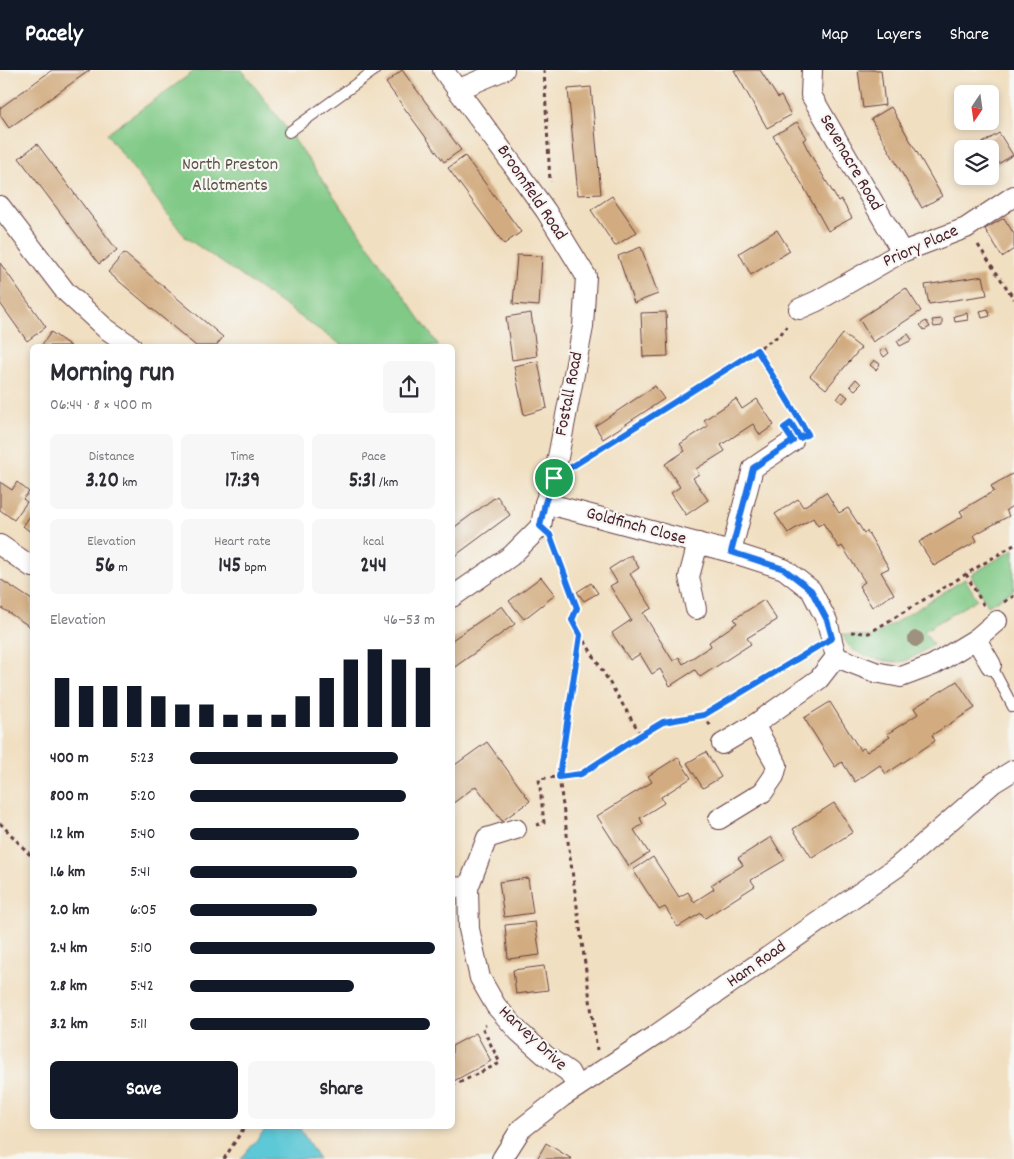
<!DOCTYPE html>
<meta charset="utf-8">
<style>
:root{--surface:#fff;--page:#f7f7f7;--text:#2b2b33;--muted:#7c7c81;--accent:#111827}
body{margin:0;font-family:Dekko,sans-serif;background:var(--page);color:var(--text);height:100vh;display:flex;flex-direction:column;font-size:19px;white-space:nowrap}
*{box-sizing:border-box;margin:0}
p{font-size:16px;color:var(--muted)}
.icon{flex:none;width:28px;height:28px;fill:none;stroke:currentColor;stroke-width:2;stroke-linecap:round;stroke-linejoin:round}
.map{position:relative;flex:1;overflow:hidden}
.details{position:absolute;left:30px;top:274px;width:425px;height:785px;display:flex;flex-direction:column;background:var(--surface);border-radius:8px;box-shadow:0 2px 8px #0003}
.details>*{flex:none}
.needle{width:32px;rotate:193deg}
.tools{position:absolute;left:954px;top:15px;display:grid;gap:10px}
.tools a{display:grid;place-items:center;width:45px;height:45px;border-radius:8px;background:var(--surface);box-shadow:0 2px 8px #0003;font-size:25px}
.pin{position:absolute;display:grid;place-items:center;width:42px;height:42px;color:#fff;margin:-21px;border:2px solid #fff;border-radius:50%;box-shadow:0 1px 5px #0007}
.round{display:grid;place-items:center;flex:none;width:52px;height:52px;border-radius:8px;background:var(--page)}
.headline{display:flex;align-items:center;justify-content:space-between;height:85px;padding:0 20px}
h1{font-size:28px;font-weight:700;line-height:38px}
.stats{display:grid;grid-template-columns:repeat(3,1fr);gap:8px;height:85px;padding:5px 20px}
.stats div{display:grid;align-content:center;border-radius:8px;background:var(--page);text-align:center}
.stats b{font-size:21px;font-weight:700}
.stats small{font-size:14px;font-weight:400}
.stats p{font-size:14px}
.chart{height:140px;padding:10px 20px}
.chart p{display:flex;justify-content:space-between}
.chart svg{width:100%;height:90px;margin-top:5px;stroke:var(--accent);stroke-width:6}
.primary-button{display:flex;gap:10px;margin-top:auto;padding:10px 20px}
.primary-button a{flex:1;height:58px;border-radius:8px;background:var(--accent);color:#fff;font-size:20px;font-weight:700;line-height:58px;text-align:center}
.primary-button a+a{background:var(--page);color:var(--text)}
ul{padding:0 20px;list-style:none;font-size:16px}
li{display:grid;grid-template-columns:80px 60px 1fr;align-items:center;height:38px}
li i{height:12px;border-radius:6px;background:var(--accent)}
header{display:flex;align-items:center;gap:30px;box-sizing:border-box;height:70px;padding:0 25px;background:var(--accent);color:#fff}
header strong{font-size:24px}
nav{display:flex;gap:28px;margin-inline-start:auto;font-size:18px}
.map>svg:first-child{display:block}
.green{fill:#80c986;stroke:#657458}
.water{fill:#5dc8d6;stroke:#547480}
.building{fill:#d2ac80}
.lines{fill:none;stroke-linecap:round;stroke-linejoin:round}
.service-casing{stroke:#633c42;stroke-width:12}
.minor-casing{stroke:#633c42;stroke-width:22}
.path{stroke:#633c42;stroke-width:3;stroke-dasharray:4 4;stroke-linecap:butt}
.service{stroke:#fff;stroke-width:10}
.minor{stroke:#fff;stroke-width:20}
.tree{fill:#9e917d}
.route-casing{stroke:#fff;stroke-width:10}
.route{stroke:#1a73e8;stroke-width:6}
.labels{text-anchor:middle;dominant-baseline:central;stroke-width:4.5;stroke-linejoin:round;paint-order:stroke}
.street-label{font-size:18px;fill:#4a1f2b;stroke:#f6f6f2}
.park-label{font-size:18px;fill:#5a5246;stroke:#f6f6f2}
</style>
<header>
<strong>Pacely</strong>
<nav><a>Map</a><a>Layers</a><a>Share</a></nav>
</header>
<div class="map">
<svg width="1014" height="1089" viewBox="0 0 1014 1089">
<rect width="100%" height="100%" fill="#f6f6f2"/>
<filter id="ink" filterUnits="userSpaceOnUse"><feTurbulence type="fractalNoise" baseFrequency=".02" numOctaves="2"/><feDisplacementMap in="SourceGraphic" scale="10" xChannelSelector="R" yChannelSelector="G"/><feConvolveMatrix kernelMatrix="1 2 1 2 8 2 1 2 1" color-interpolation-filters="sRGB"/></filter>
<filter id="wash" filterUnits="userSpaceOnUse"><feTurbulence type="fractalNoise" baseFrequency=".0096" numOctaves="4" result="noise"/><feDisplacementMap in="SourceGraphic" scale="20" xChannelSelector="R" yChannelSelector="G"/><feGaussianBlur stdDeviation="1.12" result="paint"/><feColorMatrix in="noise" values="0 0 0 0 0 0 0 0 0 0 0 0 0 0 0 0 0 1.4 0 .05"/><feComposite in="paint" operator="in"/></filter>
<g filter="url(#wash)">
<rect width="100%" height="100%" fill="#f1dfc1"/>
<g class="green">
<path d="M196 0H242L289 62 439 276H343L185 167 107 64Z"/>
<path d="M1014 479V520L988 536 971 505Z"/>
<path d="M965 509 977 529 924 561 933 575C924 580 914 588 904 591 892 595 861 586 851 578 847 574 844 569 843 564L872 567Z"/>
</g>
<path class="water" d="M268 1056H298L319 1089H241Z"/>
<g id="blocks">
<g class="building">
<path d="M52 0H90L9 58 0 45V38Z"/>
<path d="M402 0 461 80 444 92 386 13Z"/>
<path d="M734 0H760L778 28 781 26 791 45 767 58Z"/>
<path d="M858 0H881L885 35 863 38Z"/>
<path d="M591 17 601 124 578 125 568 19Z"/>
<path d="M891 37 942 126 922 138 871 49Z"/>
<path d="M797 52 807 68 803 70 809 82 838 131 841 129 852 148 828 161 802 114 773 66Z"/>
<path d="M999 63 1013 85 990 99V79H973Z"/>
<path d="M37 74 117 180 99 194 19 88Z"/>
<path d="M465 86 521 162 504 174 448 98Z"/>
<path d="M612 126 637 162 615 176 591 140Z"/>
<path d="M1004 148 1014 164V179L1002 187 985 159Z"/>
<path d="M777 160 790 181 751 205 739 183Z"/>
<path d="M641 177 658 224 634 233 618 186Z"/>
<path d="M124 183 223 267 216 276H196L108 202Z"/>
<path d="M517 185 542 186 539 236 513 234Z"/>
<path d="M0 193 46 257 27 271 0 233Z"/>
<path d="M983 206 987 225 929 234 925 215Z"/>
<path d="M906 218 921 241 873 272 859 249Z"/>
<path d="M988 239 990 246 982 248 980 241Z"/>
<path d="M666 242 668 286 643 287 641 243Z"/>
<path d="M531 243 537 286 512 290 506 247Z"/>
<path d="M967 243 968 250 955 252 954 246Z"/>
<path d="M942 249V256L934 257 932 250Z"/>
<path d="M926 251 930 257 924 260 920 255Z"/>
<path d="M51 262 65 272 71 276H41Z"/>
<path d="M843 264 861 278 826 319 810 306Z"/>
<path d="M908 264 912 270 900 276 897 271Z"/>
<path d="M886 278 889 283 884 287 880 281Z"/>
<path d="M874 290 880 294 876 300 870 295Z"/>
<path d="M538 291 547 338 524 345 514 296Z"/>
<path d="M856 309 861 314 855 320 850 316Z"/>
<path d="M655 316 664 329 603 369 595 356Z"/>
<path d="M842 322 848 327 843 333 837 329Z"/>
<path d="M736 329 742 339 757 329 774 355 760 365 753 354 721 375 725 381 696 399 699 404 693 408 708 430 686 445 671 423 680 417 665 394 685 381 680 374 708 356 704 350Z"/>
<path d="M1014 403V435L1006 440 1009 446 974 465 977 471 934 496 919 472 963 446 960 441 994 421 991 416Z"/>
<path d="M0 412 12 420 17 412 29 422 23 429 27 432 14 450 0 440Z"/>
<path d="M826 422 839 443 848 438 864 463 867 461 889 498 881 502 894 524 872 537 859 516 865 512 842 476 839 478 823 453 818 456 813 448 788 463 775 444 798 429 803 437Z"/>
<path d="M497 426 510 445 452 488V459Z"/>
<path d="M32 443V463L23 456Z"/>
<path d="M631 485 639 498 630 504 652 538 643 543 673 591 679 587 683 594 711 576 709 572 737 553 734 549 764 530 777 550 747 568 751 574 700 607 695 600 670 616 660 599 652 604 640 584 630 590 612 563 631 550 610 516 617 512 609 499Z"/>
<path d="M541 507 555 525 524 549 509 531Z"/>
<path d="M0 509 32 530V558L0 537Z"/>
<path d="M591 513 598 523 584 531 577 522Z"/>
<path d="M502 536 515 554 452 599V570Z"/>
<path d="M957 611 975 638 932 665 935 671 886 704 880 695 855 712 842 692 835 697 804 648 830 632 860 680 864 678 867 682 890 667 887 664 918 644 914 638Z"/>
<path d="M487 672 530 731 502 751 476 716 452 734V697Z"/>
<path d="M706 682 721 707 703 718 687 693Z"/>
<path d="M678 687 691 708 661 727 664 733 640 748 643 754 634 760 649 783 629 796 597 746 652 712 648 706Z"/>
<path d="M834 733 853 762 812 788 793 759Z"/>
<path d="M771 767 785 790 751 810 755 816 705 848 701 843 678 857 665 837 659 840 633 800 653 787 679 827 688 822 694 832 714 819 711 815 743 795 738 788Z"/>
<path d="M528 808 533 843 504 847 499 812Z"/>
<path d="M535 852 540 885 508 889 505 855Z"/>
<path d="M544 896 548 920 516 924 513 900Z"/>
<path d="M476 963 491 991 452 1012V976Z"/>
<path d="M546 1073 572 1089H537Z"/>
</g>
</g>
</g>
<g filter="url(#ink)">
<use href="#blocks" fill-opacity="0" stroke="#633c42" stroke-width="1"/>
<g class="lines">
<g class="service-casing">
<g id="service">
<path d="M289 62 375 0"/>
<path d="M991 595 1013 637"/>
</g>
</g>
<g class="minor-casing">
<g id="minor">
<path d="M443 0 510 91 546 141 586 206 583 257 554 408 545 433 541 456 511 486 452 527"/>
<path d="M812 0 811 25 902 182"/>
<path d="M457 20 504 0"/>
<path d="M0 136 65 221 105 258 131 276"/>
<path d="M799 239 817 231 902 182 966 158 1014 126"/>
<path d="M545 433 731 482 784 499 811 520 827 551 836 587 819 609 754 655 722 674"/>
<path d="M0 475 32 497"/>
<path d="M731 482 753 398 793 371"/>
<path d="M696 539 689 507 698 473"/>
<path d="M976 569 991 595"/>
<path d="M836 587 875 602 901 607 933 595 976 569 997 551"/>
<path d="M719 749 763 722 774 706 777 695 754 655"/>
<path d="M452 817 468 818 469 859 480 908 496 936 519 962 546 986 569 1002 577 1017"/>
<path d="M468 818 487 768 516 759"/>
<path d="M502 1089 521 1059 562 1027 656 965 897 797 993 713 1014 700"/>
</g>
</g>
<g class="path">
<path d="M544 0 550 112"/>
<path d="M978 175 1014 229"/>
<path d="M757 280 801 352"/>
<path d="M578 393 780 265 787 256"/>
<path d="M966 504 984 536"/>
<path d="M1004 532 1014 526"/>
<path d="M851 562 869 563 1014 475"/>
<path d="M580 565 559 707 597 980"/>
<path d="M704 645 711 657"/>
<path d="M641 665 663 652 704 645 813 580"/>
<path d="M0 753 32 787"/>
<path d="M536 755 544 753 539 709 581 704 641 665 572 550 577 538 552 472"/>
<path d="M452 1016 500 993 482 957 486 955"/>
<path d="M224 1089 245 1056"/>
</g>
<use href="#service" class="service"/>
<use href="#minor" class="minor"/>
</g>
<circle class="tree" cx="916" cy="569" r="8"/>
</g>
<g class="lines" filter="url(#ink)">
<g class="route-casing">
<path id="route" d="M757 280 808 364 800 368 791 353 784 358 793 371 753 398 731 482 784 499 811 520 827 550 832 568 704 645 663 652 641 665 581 704 559 707 580 565 572 550 577 538 550 465 540 456 545 433 554 408Z"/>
</g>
<use href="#route" class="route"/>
</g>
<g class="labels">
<g class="street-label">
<text transform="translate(850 93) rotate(60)">Sevenacre Road</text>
<text transform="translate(531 123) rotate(56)">Broomfield Road</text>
<text transform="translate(921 177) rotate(-24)">Priory Place</text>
<text transform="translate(570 324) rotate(-79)">Fostall Road</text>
<text transform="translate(636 457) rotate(15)">Goldfinch Close</text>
<text transform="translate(757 895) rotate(-35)">Ham Road</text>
<text transform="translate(532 969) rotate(43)">Harvey Drive</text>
</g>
<g class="park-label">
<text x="230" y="95">North Preston<tspan x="230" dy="21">Allotments</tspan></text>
</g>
</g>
</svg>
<div class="tools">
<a><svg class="needle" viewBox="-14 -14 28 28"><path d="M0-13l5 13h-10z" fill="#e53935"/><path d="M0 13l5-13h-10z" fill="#7c7c81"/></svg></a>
<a><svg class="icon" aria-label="layers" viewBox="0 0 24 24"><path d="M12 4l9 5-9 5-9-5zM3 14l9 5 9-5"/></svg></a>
</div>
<div class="pin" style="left:554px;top:408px;background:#1e9e55"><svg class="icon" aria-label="arrive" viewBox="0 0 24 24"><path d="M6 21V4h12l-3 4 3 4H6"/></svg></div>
<section class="details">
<div class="headline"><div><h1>Morning run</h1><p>06:44 · 8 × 400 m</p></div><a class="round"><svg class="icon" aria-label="share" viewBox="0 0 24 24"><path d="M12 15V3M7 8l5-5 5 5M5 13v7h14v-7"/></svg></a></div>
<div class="stats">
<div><p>Distance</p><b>3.20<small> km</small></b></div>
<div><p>Time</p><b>17:39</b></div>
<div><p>Pace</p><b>5:31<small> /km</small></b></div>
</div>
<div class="stats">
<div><p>Elevation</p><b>56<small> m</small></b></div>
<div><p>Heart rate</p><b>145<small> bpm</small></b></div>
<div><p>kcal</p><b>244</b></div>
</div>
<div class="chart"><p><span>Elevation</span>46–53 m</p>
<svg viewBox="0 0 160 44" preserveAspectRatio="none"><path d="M5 44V20M15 44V24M25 44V24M35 44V24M45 44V29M55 44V33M65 44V33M75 44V38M85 44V38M95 44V38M105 44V29M115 44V20M125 44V11M135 44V6M145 44V11M155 44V15"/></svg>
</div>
<ul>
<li><b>400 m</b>5:23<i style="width:85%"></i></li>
<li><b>800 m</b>5:20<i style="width:88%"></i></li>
<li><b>1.2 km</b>5:40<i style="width:69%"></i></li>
<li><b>1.6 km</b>5:41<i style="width:68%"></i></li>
<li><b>2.0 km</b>6:05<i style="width:52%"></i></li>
<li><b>2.4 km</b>5:10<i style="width:100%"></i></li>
<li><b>2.8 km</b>5:42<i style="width:67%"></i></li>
<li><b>3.2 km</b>5:11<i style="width:98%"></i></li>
</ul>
<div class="primary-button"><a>Save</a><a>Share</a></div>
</section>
</div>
